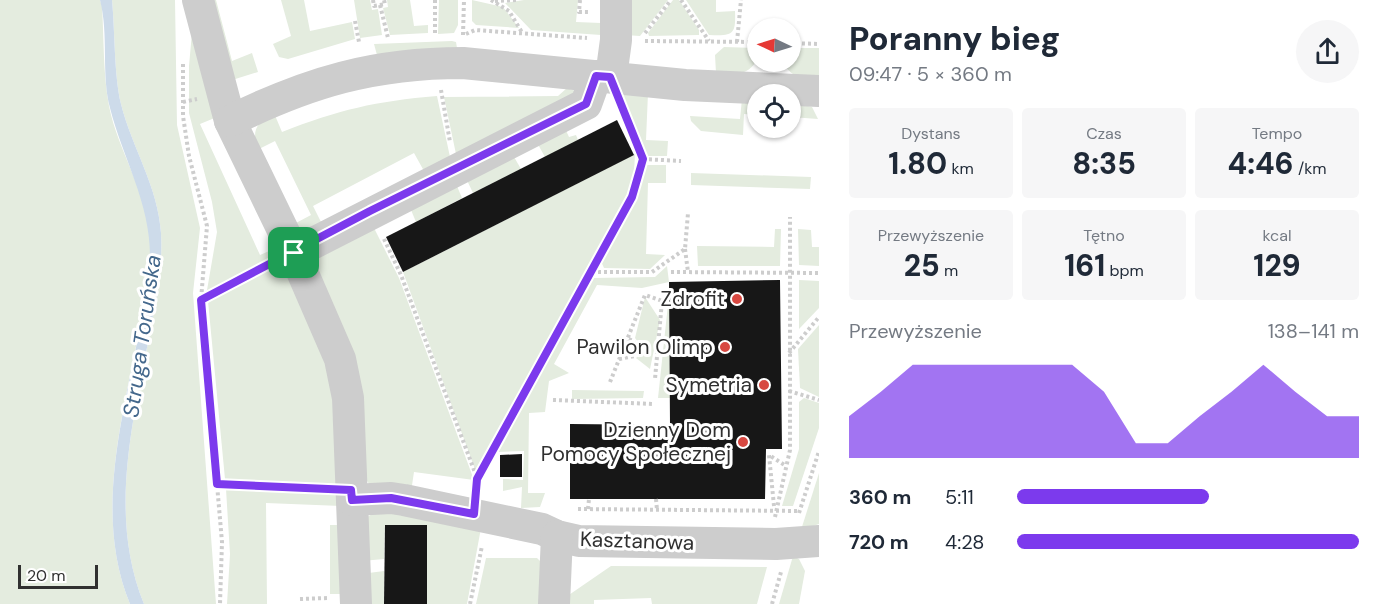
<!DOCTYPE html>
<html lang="pl">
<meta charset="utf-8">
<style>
:root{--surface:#fff;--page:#f6f6f7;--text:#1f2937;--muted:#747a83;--accent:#7c3aed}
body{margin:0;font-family:"DM Sans",sans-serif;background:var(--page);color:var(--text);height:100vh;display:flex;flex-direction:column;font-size:22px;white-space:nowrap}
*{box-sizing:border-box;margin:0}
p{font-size:20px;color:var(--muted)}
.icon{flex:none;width:33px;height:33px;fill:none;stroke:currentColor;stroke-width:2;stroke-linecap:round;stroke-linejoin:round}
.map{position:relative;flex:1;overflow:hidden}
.drawer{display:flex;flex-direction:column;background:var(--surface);width:570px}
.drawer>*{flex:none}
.needle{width:39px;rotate:274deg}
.buttons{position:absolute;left:747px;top:18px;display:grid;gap:12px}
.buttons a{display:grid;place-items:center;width:54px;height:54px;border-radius:50%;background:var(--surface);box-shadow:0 2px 4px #0004;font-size:30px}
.scale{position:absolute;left:18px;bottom:15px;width:80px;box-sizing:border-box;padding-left:6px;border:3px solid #303030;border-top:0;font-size:16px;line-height:21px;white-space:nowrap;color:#303030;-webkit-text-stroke:4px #fff;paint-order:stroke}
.pin{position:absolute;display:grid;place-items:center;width:51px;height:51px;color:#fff;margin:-26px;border-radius:12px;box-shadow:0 3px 9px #0006}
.round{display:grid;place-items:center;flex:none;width:63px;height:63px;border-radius:32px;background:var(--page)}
.summary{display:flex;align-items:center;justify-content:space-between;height:102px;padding:0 30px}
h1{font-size:33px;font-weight:800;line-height:45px}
.metrics{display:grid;grid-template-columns:repeat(3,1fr);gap:9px;height:102px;padding:6px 30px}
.metrics div{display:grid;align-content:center;border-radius:6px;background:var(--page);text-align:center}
.metrics b{font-size:30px;font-weight:800}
.metrics small{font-size:16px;font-weight:400}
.metrics p{font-size:16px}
.chart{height:168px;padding:12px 30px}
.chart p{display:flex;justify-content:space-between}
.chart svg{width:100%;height:108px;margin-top:6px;fill:var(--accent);opacity:.7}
ul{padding:0 30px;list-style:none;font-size:20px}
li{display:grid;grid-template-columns:96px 72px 1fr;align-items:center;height:45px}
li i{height:15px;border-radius:8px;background:var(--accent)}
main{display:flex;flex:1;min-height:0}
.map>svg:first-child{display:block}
.green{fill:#e4ecdf}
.water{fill:#cddbea}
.building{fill:#171717}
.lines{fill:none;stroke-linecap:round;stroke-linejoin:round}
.path{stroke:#cdcdcd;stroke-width:4;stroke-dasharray:3 3;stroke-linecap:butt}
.minor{stroke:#cdcdcd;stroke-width:32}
.route-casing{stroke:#fff;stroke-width:12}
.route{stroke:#7c3aed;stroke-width:8}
.poi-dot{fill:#d74841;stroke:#fff;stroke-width:2}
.labels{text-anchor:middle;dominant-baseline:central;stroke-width:6;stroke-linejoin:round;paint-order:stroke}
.poi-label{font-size:21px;fill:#303030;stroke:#fff;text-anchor:end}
.street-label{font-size:21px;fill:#303030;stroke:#fff}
.water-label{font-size:22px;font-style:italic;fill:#44688c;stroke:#fff}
</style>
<main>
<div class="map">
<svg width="819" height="604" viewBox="0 0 819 604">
<rect width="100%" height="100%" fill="#fff"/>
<g class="green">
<path d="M0 0H100L102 6C104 39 103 74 109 106 118 152 148 192 150 241 151 272 145 301 139 331 122 420 94 516 130 604H0Z"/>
<path d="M112 0H175L177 125 200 228 193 293 216 604H144C108 515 133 422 150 332 156 300 163 267 161 233 158 186 132 148 121 104 114 75 115 31 112 0Z"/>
<path d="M205 0H216L232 61 252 53 258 72 229 81Z"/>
<path d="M281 0H304L310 31 352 22 355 39 288 59 279 57 273 44 291 36Z"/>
<path d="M354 0H370L372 10 378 9 382 35 360 38Z"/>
<path d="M387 0H410L414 26 428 25V33L390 35 383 8 388 7Z"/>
<path d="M439 0H458V25L454 33 438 34Z"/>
<path d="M472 0 503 7 519 28 476 25 472 21Z"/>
<path d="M524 0H578L576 22 601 23V35L531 30 505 3Z"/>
<path d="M625 0H668L640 36 625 35Z"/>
<path d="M673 0H679L699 30V35L649 36 648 33Z"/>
<path d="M686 0H716V12L735 11C736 35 733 36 709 35Z"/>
<path d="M193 21 217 117 200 124 260 255 276 248 281 254 206 296 217 232 212 202 189 113V66Z"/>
<path d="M452 41 456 42 457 48 377 55 374 44Z"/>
<path d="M724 47 756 48 757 60C747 77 734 74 716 73L715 55Z"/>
<path d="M791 48H819V81C802 78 791 78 783 62H790Z"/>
<path d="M567 88 578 92 456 154 444 97 558 96Z"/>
<path d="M648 93 646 140 668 141 667 156H648L623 107V94Z"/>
<path d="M437 96 450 157 424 171 414 153 313 206 323 226 309 230 297 228 294 224 311 215 275 141 257 150C252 129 256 123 274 113L282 132C338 110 376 101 437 96Z"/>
<path d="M742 99 757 100V115L744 114 743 135 701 131 691 121 690 116 740 119Z"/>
<path d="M790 102 812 107 818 119 791 117Z"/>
<path d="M563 124 569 137 576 135 578 140 545 157 535 139Z"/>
<path d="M510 150 521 169 473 193 464 174Z"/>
<path d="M635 154 634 173 628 198 476 472 403 272Z"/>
<path d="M643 165H666V183H648L646 254 665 255 650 269 604 268 600 259 637 197Z"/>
<path d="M691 173 811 177 810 189 691 185Z"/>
<path d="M454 179 462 198 416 222 409 205Z"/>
<path d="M373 226 399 278 474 480 414 472 411 492 370 485 364 477 312 260Z"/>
<path d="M775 229H781L780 266H698L697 246 774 247Z"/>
<path d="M798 229 811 230 812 247H819V266L799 265Z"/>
<path d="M279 265H288L336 375 341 487 225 479 208 301Z"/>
<path d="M667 266 669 282 642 288 597 285 554 364 569 373 549 381 545 412 529 413 528 493H545L540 507 521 508 522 487 503 491V479L523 480 524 451 497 452 592 278 655 277Z"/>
<path d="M799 280 819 281V308L799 329Z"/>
<path d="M669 295 670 398H658Z"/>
<path d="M645 297 660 320 650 369 636 358 641 354 642 347 635 338Z"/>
<path d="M819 325V397L800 388 798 349Z"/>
<path d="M572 390 644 391 643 398 572 399Z"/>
<path d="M804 398 819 403V428L793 506H782L799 449V402Z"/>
<path d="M819 473V524L801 530Z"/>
<path d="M226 489 342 494 341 506 266 503 267 604H227L230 554Z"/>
<path d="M380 510 481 528 467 604H427V525H385L384 559 362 561 367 517Z"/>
<path d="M330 525H341L346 594H330Z"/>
<path d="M793 556 799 559 805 571 799 604H779Z"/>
<path d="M486 558H537L541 562 542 604H476Z"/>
<path d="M611 566 767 567 757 604H652L651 598 594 600V604H562L563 599Z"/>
<path d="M384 571V604H362L361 574Z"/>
</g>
<path class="water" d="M100 0H112C115 31 114 75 121 104 132 148 158 186 161 233 163 267 156 300 150 332 133 422 108 515 144 604H130C94 516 122 421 139 332 144 307 150 282 150 256 150 202 123 159 110 108 101 74 109 35 100 0Z"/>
<g class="building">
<path d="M617 120 634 155 403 272 386 237Z"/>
<path d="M780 280 782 449H766L765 499H570V424L670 425 669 282Z"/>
<path d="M522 454V477H500V455Z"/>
<path d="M385 525H427V604H384Z"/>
</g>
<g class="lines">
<g class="path">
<path d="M373 0 374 6 380 5"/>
<path d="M435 0V35"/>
<path d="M491 0 509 11 523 34"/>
<path d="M580 0 579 12H588"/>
<path d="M681 0 709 41"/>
<path d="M495 1 519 0"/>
<path d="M380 5 388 38"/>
<path d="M380 5 385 4 384 0"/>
<path d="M355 21 359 42"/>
<path d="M645 33 671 0"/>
<path d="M466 34 475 30 587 38"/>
<path d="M463 35 464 0"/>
<path d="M645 41 758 42"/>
<path d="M737 42 741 0"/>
<path d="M790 43 819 44"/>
<path d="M183 64V116L189 156 207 226 201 300 222 542 220 604"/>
<path d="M441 90 450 142"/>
<path d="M183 102 197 99"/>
<path d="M643 159 681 161"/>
<path d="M384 239 401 275 477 478"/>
<path d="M685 249 688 272"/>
<path d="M592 272H652L685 249 688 213"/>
<path d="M671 272 819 273"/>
<path d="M201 300 269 265"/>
<path d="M789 353 819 317"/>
<path d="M619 359 635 356 639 349 633 341 627 338"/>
<path d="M610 382 645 295 662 301 655 379"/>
<path d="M789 391 819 400"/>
<path d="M553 400 654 404"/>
<path d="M217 485 324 489"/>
<path d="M477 486V479L632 197 643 159 622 107"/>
<path d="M656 499 657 510"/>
<path d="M774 506 769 455 786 466"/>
<path d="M578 509 800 511"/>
<path d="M588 509 589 499"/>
<path d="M799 513 819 451"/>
<path d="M775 517 790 450V217"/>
<path d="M300 599 328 598"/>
<path d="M470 604 482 546"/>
<path d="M772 604 781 572"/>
</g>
<g class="minor">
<path d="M198 0 230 121 294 253 586 104 596 76"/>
<path d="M611 77 616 40V0"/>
<path d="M230 121C309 82 374 63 463 63L685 85 819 91"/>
<path d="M294 253 340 359 348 398 356 604"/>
<path d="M352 500 391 498 404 500 542 529 557 536 579 541 776 544 819 541"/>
<path d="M554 604 557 536"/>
</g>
</g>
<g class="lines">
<g class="route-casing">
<path id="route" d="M596 76 610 77 643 159 632 197 477 479 474 514 391 498 352 500 351 490 217 484 201 300 370 211 586 104Z"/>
</g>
<use href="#route" class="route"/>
</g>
<g class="poi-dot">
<circle cx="737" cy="299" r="6"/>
<circle cx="725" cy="347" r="6"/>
<circle cx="764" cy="385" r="6"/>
<circle cx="743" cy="442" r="6"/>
</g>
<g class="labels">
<g class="poi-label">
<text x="725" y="299">Zdrofit</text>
<text x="713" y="347">Pawilon Olimp</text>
<text x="752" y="385">Symetria</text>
<text x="731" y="430">Dzienny Dom<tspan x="731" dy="24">Pomocy Społecznej</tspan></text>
</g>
<g class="street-label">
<text transform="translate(637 541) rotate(2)">Kasztanowa</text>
</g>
<g class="water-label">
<text transform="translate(142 336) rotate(-82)">Struga Toruńska</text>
</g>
</g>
</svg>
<div class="buttons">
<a><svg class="needle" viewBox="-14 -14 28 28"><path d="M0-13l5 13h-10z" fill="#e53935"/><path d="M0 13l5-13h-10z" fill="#747a83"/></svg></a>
<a><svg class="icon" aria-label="locate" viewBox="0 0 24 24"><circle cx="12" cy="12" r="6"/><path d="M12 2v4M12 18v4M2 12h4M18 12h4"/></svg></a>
</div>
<div class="scale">20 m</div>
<div class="pin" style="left:294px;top:253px;background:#1e9e55"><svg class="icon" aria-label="arrive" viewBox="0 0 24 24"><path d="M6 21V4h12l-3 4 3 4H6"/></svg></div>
</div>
<section class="drawer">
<div class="summary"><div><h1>Poranny bieg</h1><p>09:47 · 5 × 360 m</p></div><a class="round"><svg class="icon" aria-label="share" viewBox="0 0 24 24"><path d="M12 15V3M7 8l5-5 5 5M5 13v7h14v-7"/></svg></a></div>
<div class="metrics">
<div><p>Dystans</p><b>1.80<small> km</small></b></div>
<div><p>Czas</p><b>8:35</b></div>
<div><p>Tempo</p><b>4:46<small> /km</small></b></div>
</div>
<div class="metrics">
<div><p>Przewyższenie</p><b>25<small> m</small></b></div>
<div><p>Tętno</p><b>161<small> bpm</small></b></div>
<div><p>kcal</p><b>129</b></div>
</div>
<div class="chart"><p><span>Przewyższenie</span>138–141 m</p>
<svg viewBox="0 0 160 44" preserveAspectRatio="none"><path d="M0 44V27L10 17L20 6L30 6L40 6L50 6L60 6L70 6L80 17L90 38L100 38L110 27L120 17L130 6L140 17L150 27L160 27V44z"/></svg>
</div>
<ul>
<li><b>360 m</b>5:11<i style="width:56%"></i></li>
<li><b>720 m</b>4:28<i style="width:100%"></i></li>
</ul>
</section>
</main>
